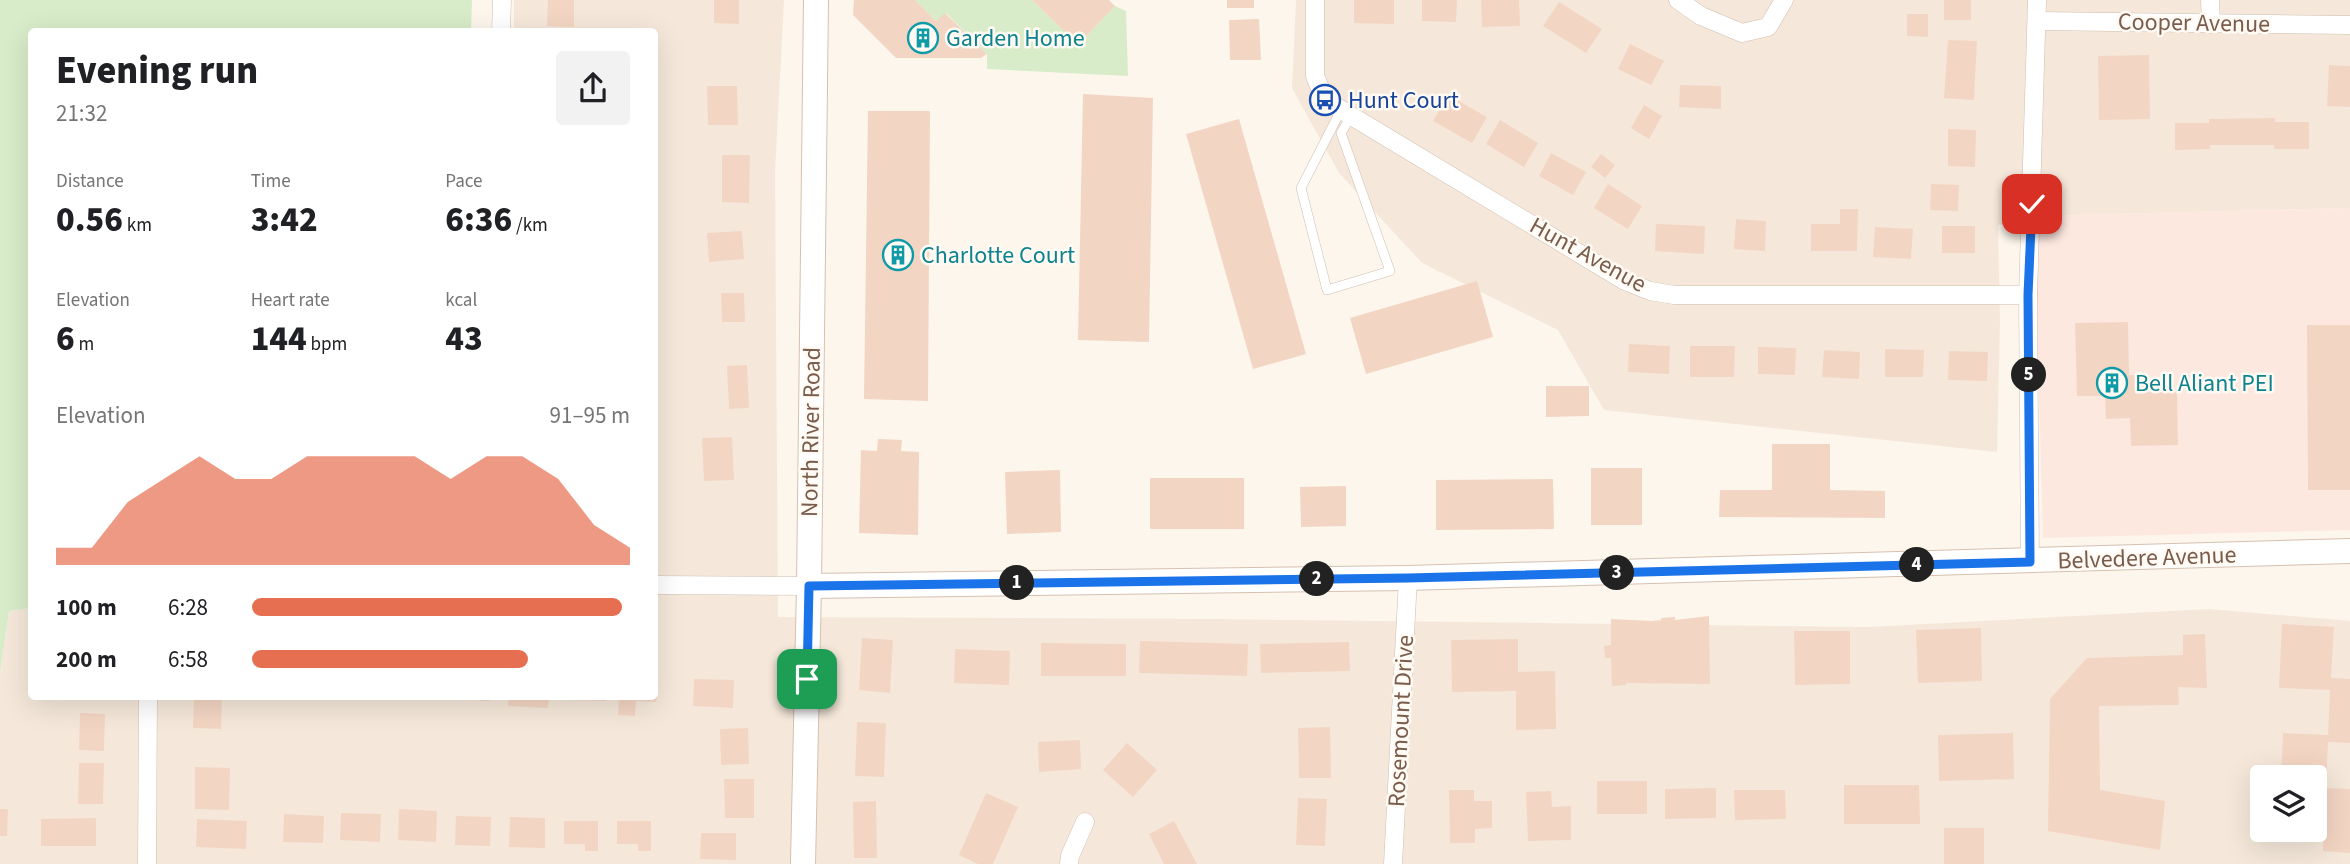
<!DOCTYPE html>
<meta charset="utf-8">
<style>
:root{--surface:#fff;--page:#f2f2f2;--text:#202124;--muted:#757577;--accent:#e76f51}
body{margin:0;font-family:"Source Sans 3",sans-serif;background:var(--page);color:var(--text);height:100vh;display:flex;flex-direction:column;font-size:26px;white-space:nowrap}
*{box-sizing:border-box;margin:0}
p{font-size:23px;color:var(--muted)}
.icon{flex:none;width:38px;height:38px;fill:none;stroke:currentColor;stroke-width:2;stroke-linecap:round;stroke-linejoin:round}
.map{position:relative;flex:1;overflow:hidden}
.panel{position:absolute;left:28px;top:28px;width:630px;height:672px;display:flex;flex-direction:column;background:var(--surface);border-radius:7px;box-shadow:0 7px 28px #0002}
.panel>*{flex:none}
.tools{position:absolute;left:2250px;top:765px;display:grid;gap:14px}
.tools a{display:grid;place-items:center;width:77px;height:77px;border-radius:7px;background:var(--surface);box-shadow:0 7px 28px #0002;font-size:35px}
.pin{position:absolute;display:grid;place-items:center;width:60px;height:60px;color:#fff;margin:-30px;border-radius:14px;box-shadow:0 4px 10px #0006}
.km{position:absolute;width:35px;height:35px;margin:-18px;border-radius:50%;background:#222;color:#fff;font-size:19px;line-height:35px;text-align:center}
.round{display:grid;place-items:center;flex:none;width:74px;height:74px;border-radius:7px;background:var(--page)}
.headline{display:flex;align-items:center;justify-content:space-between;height:119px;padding:0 28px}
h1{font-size:38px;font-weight:800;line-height:52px}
.figures{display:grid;grid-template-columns:repeat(3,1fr);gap:10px;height:119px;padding:7px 28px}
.figures div{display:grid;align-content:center}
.figures b{font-size:35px;font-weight:800}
.figures small{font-size:19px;font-weight:400}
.figures p{font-size:19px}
.chart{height:196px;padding:14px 28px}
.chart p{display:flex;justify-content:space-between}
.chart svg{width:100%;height:126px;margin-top:7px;fill:var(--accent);opacity:.7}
ul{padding:0 28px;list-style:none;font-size:23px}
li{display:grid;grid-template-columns:112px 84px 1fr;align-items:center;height:52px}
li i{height:18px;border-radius:9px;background:var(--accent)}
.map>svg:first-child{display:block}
.residential{fill:#f5e8da;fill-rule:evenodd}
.commercial{fill:#fde8e0}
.green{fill:#d8ecc9}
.building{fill:#f3d5c3}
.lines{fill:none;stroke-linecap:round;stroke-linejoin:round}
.service-casing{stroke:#d1beb0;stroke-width:10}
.minor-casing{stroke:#d1beb0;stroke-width:19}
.secondary-casing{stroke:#d6c0b0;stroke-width:26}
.service{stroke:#fff;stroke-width:9}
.minor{stroke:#fff;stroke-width:18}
.secondary{stroke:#fff;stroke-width:24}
.route-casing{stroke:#fff;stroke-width:14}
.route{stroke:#1a73e8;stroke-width:9}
.labels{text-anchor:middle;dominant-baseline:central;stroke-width:5;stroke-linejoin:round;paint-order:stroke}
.street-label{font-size:24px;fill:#7a5c4d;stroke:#fffaf3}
.culture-label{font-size:24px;fill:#0d838f;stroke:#fffaf3;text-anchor:start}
.transit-label{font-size:24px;fill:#164399;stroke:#fffaf3;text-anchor:start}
</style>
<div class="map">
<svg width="2350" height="864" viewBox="0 0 2350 864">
<rect width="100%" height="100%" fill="#fdf6ec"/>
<g class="residential">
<path d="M514 0H784L775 172 778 617 1211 619 1869 627 2209 609 2350 621V864H0V673L9 611 31 608 32 696H654V32L514 31ZM2263 777H2315V830H2263Z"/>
<path d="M1296 0H2350V208L2034 216 1998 225 2000 322 1997 452 1604 410 1558 330 1422 263 1339 173 1292 88Z"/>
</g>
<path class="commercial" d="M2350 208V530L2043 538 2034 216Z"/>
<g class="green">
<path d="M0 0H472L471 31 32 32 31 608 9 611 0 673Z"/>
<path d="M915 0H1032L1078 45 1115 6 1126 11 1128 76 987 69V54L946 13 936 21Z"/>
</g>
<g class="building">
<path d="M548 0H574V27L547 26Z"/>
<path d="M714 0H739V24L714 23Z"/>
<path d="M854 0H915L936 21 945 13 987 54 981 58H896L853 15Z"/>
<path d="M1032 0H1109L1115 6 1078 45Z"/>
<rect x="1227" y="0" width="27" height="8"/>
<path d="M1354 0H1394V24L1354 23Z"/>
<path d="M1422 0H1457L1456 22 1422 21Z"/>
<path d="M1481 0H1519L1520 26 1482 27Z"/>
<rect x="1944" y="0" width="27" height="20"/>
<path d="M1559 2 1602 29 1586 53 1543 26Z"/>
<path d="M1907 14H1928V37L1907 36Z"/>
<path d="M1259 19 1261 60H1230L1229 20Z"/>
<path d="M1948 40 1977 41 1974 100 1944 98Z"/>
<path d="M1630 44 1664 61 1651 85 1618 69Z"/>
<path d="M2149 55 2150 119 2099 120 2098 56Z"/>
<path d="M2329 65 2350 66V107L2327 106Z"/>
<path d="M1680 85 1721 86V109L1679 107Z"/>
<path d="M707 86H737L738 125H708Z"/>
<path d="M1083 94 1153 98 1149 342 1078 340Z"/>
<path d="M1448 95 1487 117 1472 143 1433 121Z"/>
<path d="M1644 105 1662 116 1649 139 1631 128Z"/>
<path d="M868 111H930L928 401 864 399Z"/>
<path d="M2275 118V122H2309V149H2274V145H2210V149L2175 150V123H2209V119Z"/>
<path d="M1239 119 1306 354 1253 369 1186 134Z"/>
<path d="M1500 120 1538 143 1524 167 1486 144Z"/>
<path d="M1948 129 1976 130 1975 167 1948 166Z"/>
<path d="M1551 153 1586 172 1573 195 1539 176Z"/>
<path d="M1601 154 1615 165 1605 178 1591 167Z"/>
<path d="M722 155H750L749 203 722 202Z"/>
<path d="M1608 184 1642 206 1628 229 1594 208Z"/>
<path d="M1931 184 1959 185 1958 211 1930 210Z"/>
<path d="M1840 209H1858L1857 251H1811V224H1840Z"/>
<path d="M1736 219 1766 221 1765 251 1734 249Z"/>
<path d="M1656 224 1705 226 1704 254 1655 251Z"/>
<rect x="1942" y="226" width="33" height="27"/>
<path d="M1875 227 1913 229 1911 259 1873 257Z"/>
<path d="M742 231 744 259 709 262 707 233Z"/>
<path d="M1477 281 1493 337 1366 374 1350 318Z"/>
<path d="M721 293H744L745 322H722Z"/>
<path d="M2128 322 2129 375 2147 374V392H2177L2178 445 2131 446 2130 418 2106 419 2105 396H2077L2075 323Z"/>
<path d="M2307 325H2350V490H2308Z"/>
<path d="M1629 344 1670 346 1669 374 1628 372Z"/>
<path d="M1690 346H1735L1734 377H1690Z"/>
<path d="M1758 347 1796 348 1795 375 1758 374Z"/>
<path d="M1885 349 1924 350 1923 377H1885Z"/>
<path d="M1824 350 1860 352 1859 379 1822 377Z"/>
<path d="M1949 351 1988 352 1987 381 1948 380Z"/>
<path d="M747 365 749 408 729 409 727 366Z"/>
<path d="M1546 386H1589V416L1546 417Z"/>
<path d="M732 437 734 480 704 481 702 438Z"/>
<path d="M878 439 902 440 901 451 919 452 918 535 859 533 861 450 877 451Z"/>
<path d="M1772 444H1830V490L1885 491V518L1719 517 1720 490H1772Z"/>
<rect x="1591" y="468" width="51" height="57"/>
<path d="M1060 470 1061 532 1007 534 1005 472Z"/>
<rect x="1150" y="478" width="94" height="51"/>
<path d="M1553 479 1554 529 1436 530V480Z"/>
<path d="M1346 486V526L1301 527 1300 487Z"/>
<path d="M1709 616 1710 684 1626 683V685L1612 686 1611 658H1605L1604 646 1611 645V619L1652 621 1661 620V618L1675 617V620Z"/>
<path d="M2282 624 2334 627 2331 678 2350 679V743L2328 742 2326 788 2350 789V853L2323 851 2325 798H2315V777H2281L2283 733 2328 735 2330 690 2279 688Z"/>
<path d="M1981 628 1982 681 1918 683 1916 630Z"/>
<path d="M1794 631H1850V684L1795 685Z"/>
<path d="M2205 634 2207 688 2178 687 2179 705 2099 706 2100 790 2165 801 2160 850 2048 831 2050 699 2087 658 2183 655V635Z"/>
<path d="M862 638 893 640 890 693 859 690Z"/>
<path d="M1518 639V672L1555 671 1556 729 1516 730V691L1452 692 1451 640Z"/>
<path d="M1140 641 1248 644 1247 676 1139 673Z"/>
<path d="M1349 642 1350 671 1261 673 1260 644Z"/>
<path d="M1041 643 1126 644V676H1041Z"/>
<path d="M955 649 1010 651 1009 685 954 683Z"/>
<path d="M694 679 734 680 733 708 693 706Z"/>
<path d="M194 696H222L221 729 193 728Z"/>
<path d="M455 696H489V701L455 699Z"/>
<path d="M509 696H549L548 708 508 706Z"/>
<path d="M566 696H606V701L566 700Z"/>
<path d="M619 696H657L656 702 636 701 635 716 618 715Z"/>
<path d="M80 713 105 714 104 751 79 750Z"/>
<path d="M857 722 886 723 884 777 855 776Z"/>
<path d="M1330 727 1331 778H1299L1298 728Z"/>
<path d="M748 728 749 764 721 765 720 729Z"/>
<path d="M2013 733 2014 779 1939 781 1938 735Z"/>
<path d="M1080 740 1081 769 1039 772 1038 742Z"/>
<path d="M1127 743 1157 770 1133 797 1103 770Z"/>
<path d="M79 763H104L103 804H78Z"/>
<path d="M195 767 230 768 229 810 195 809Z"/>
<path d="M724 779H754V818H725Z"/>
<rect x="1597" y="781" width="50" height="33"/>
<path d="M1844 785H1919L1920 824H1844Z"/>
<path d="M1716 788V818L1665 819V789Z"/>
<path d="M1449 790H1474V801H1492V828L1475 829V843H1450Z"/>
<path d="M1734 790H1785L1786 819 1735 820Z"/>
<path d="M1551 791 1552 807 1571 806V840L1528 841 1526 792Z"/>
<path d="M986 793 1018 807 993 864H978L959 855Z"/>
<path d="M1298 798 1327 799 1325 846 1296 845Z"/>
<path d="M876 801 877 858H854L853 802Z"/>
<path d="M0 809H8L7 836H0Z"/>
<path d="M399 809 437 811 436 842 398 840Z"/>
<path d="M341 813 381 814 380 842 340 840Z"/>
<path d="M284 814 324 816 323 843 283 842Z"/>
<path d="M456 816 491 817 490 846 455 845Z"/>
<path d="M510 817 545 818V848L509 847Z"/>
<path d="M96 818V846H41V819Z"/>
<path d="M197 819 247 821 246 849 196 847Z"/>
<path d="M564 821H598V851H585V844H564Z"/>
<path d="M617 821H651V851H638V844H617Z"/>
<path d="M1174 821 1197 864H1164L1149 834Z"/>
<rect x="1944" y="828" width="40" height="36"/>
<path d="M701 833H736V860L700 859Z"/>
</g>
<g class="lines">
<g class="service-casing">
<path id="service" d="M1341 110 1301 188 1327 290 1390 271 1341 133 1351 116"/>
</g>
<g class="minor-casing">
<g id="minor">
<path d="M1315 0V76L1325 100 1625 281 1650 291 1674 295H2028"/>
<path d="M1678 0 1701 16 1742 33 1768 27 1784 0"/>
<path d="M2210 0 2211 24"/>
<path d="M2038 21 2350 25"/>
<path d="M501 32 502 0"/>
<path d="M2030 562 2028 295 2037 0"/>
<path d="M654 585 809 586"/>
<path d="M147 864 148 696"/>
<path d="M1069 864 1070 856 1085 822"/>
<path d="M1393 864 1408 578"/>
</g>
</g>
<g class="secondary-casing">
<g id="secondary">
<path d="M809 586 1408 578 2350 551"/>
<path d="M803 864 809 586 816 0"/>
</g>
</g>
<use href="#service" class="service"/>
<use href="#minor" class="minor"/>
<use href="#secondary" class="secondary"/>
</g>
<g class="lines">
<g class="route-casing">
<path id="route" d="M807 679 809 586 1408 578 2030 562 2028 295 2032 204"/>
</g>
<use href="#route" class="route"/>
</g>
<defs>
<g id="building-ring" transform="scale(1.575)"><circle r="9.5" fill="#fffaf3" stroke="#0f9aa8" stroke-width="1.5"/><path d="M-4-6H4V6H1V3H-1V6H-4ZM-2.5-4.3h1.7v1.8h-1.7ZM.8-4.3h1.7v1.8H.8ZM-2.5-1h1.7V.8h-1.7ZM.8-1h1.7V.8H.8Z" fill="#0f9aa8"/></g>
<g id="bus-ring" transform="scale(1.575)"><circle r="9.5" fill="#fffaf3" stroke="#1a4fb4" stroke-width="1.5"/><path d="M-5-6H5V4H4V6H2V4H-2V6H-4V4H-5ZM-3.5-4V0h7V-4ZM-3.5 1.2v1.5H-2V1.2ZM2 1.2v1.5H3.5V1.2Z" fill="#1a4fb4"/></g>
</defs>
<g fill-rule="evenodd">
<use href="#building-ring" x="923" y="38"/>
<use href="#bus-ring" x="1325" y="100"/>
<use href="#building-ring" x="898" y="255"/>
<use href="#building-ring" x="2112" y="383"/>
</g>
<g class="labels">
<g class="street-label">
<text transform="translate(2194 23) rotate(1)">Cooper Avenue</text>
<text transform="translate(1588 255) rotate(29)">Hunt Avenue</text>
<text transform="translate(811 432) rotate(-89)">North River Road</text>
<text transform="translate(2147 558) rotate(-2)">Belvedere Avenue</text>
<text transform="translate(1401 721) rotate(-87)">Rosemount Drive</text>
</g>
<g class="culture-label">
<text x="946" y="38">Garden Home</text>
<text x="921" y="255">Charlotte Court</text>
<text x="2135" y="383">Bell Aliant PEI</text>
</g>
<g class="transit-label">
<text x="1348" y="100">Hunt Court</text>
</g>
</g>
</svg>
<div class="tools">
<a><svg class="icon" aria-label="layers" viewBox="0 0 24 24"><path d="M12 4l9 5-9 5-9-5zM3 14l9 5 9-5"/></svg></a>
</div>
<div class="pin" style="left:807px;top:679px;background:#1e9e55"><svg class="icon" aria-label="arrive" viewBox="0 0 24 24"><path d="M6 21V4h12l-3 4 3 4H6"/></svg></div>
<div class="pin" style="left:2032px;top:204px;background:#d93025"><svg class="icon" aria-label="check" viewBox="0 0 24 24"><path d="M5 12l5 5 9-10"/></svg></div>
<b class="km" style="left:1017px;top:583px">1</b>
<b class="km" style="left:1317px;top:579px">2</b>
<b class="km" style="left:1617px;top:573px">3</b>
<b class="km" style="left:1917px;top:565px">4</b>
<b class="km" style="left:2029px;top:375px">5</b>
<section class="panel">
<div class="headline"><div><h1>Evening run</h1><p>21:32</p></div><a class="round"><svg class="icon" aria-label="share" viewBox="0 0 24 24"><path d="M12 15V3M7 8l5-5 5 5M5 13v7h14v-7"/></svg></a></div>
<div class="figures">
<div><p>Distance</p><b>0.56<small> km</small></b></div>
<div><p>Time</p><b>3:42</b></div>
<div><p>Pace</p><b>6:36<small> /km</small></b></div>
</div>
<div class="figures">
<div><p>Elevation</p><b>6<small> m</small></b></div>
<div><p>Heart rate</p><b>144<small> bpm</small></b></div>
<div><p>kcal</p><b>43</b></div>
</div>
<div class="chart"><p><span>Elevation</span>91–95 m</p>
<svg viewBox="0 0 160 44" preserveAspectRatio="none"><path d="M0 44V38L10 38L20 22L30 14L40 6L50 14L60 14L70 6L80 6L90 6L100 6L110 14L120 6L130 6L140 14L150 30L160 38V44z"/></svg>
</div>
<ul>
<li><b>100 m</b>6:28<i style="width:98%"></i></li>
<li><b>200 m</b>6:58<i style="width:73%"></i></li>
</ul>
</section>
</div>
